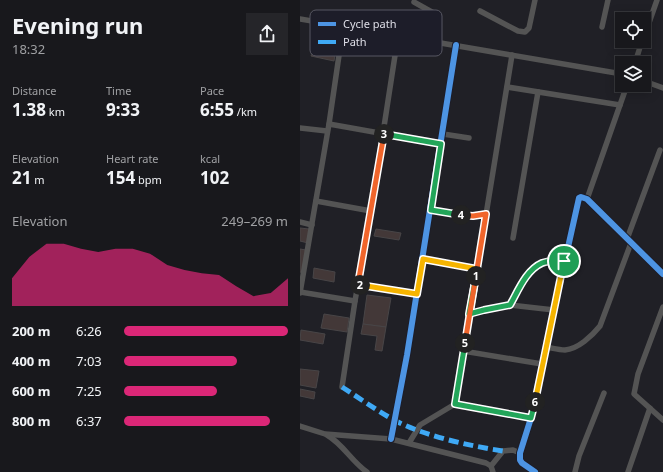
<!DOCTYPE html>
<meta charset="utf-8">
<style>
:root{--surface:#18181c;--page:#252529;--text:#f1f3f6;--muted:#9fa0a3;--line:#36373b;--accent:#db2777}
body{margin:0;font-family:"Noto Sans",sans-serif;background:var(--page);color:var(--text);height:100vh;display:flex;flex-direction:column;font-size:15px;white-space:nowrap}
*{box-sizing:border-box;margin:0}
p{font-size:13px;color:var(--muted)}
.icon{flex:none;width:22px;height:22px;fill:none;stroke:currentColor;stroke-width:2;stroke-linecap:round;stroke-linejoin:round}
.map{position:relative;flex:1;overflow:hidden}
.panel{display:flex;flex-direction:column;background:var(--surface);width:300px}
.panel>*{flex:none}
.controls{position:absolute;left:315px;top:12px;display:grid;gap:8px}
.controls a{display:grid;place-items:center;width:36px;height:36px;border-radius:0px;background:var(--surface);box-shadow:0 2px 10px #0003,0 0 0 1px var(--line);font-size:20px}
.pin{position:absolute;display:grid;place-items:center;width:34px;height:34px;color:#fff;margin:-17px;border:2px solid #fff;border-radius:50%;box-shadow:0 1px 4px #0007}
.km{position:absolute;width:20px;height:20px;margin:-10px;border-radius:50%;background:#222;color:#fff;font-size:11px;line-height:20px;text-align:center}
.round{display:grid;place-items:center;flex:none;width:42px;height:42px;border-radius:0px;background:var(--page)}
.overview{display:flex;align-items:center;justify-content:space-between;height:68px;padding:0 12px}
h1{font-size:22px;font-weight:700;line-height:30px}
.figures{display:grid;grid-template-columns:repeat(3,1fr);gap:6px;height:68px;padding:4px 12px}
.figures div{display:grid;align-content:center}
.figures b{font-size:17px;font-weight:700}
.figures small{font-size:11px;font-weight:400}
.figures p{font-size:11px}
.chart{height:112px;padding:8px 12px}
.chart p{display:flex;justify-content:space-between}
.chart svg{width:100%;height:72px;margin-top:4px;fill:var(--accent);opacity:.7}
ul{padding:0 12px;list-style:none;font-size:13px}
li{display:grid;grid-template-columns:64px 48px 1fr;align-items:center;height:30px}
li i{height:10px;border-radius:5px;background:var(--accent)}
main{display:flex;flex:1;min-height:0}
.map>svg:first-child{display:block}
.building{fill:#433838;stroke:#484547}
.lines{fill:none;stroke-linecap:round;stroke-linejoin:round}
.minor{stroke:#545454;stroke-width:5.5}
.quiet{stroke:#3fa9f5;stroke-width:5;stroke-dasharray:10 5;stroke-linecap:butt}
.cycleway-casing{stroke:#1d1d29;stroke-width:8}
.cycleway{stroke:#4d94e3;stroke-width:6}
.split-1-casing{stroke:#fff;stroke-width:8}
.split-2-casing{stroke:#fff;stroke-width:8}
.split-3-casing{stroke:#fff;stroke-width:8}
.split-4-casing{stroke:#fff;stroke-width:8}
.split-5-casing{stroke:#fff;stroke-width:8}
.split-6-casing{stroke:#fff;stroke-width:8}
.split-7-casing{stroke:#fff;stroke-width:8}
.split-1{stroke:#22a559;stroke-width:5}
.split-2{stroke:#f5b400;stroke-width:5}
.split-3{stroke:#f0652b;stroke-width:5}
.split-4{stroke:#22a559;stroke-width:5}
.split-5{stroke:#f0652b;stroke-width:5}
.split-6{stroke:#22a559;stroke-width:5}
.split-7{stroke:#f5b400;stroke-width:5}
.key{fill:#1d1d29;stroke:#575762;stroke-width:1}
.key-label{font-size:11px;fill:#dfdfe8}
</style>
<main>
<section class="panel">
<div class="overview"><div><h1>Evening run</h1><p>18:32</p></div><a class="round"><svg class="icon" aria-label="share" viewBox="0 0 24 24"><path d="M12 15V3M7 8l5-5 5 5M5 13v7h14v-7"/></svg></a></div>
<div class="figures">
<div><p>Distance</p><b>1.38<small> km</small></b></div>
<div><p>Time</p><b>9:33</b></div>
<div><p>Pace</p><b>6:55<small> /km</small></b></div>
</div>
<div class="figures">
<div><p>Elevation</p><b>21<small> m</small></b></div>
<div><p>Heart rate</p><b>154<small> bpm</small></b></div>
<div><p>kcal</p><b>102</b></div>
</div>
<div class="chart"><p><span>Elevation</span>249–269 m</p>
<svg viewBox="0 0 160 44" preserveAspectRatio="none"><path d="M0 44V27L10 14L20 6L30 6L40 9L50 11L60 9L70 9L80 12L90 19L100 22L110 24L120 25L130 32L140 38L150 36L160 27V44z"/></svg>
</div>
<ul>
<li><b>200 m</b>6:26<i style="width:100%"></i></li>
<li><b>400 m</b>7:03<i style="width:69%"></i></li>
<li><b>600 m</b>7:25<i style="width:57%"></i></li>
<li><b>800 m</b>6:37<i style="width:89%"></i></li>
</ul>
</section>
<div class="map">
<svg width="363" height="472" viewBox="0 0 363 472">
<rect width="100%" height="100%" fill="#202026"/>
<g class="building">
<path d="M13 51 35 55 34 61 11 56Z"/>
<path d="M0 228 9 229 8 243 0 241Z"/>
<path d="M76 229 101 233 99 240 74 236Z"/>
<path d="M0 249 6 250 3 273 0 272Z"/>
<path d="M14 268 35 272 34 282 13 278Z"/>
<path d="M67 295 91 298 86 327 63 324Z"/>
<path d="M24 314 49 318 47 332 21 328Z"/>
<path d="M63 324 86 327 82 351 75 350 77 336 61 334Z"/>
<path d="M1 330 25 334 23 344 0 340Z"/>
<path d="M0 369 19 371 16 388 0 385Z"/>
<path d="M0 389 15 392 14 399 0 396Z"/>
</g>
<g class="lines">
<g class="minor">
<path d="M114 2 139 16"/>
<path d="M180 11 218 31 225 32 229 28 235 0"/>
<path d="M0 19 322 74"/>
<path d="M302 27 308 0"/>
<path d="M344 37 357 0"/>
<path d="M335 63 342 41"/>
<path d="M344 81 363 88"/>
<path d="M207 87 320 105"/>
<path d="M29 124 141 144"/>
<path d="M0 128 27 131"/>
<path d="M143 134 169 138"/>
<path d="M287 199 327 85"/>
<path d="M16 201 71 211"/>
<path d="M131 210 166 215 187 214"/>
<path d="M0 222 12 225"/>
<path d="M213 238 238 92"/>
<path d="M327 239 360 150"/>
<path d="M123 259 177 269 184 227 212 55"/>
<path d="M58 285 117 294"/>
<path d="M0 292 55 301"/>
<path d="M0 293 29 124 43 28"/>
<path d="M210 305C218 291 226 270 242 263 249 260 257 261 264 261"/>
<path d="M363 307 338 374 334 394 363 420"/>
<path d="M169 314 184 310 210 305 254 310"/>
<path d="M246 347C252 348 259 350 265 350 278 349 292 336 300 326L331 243"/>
<path d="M163 351 242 364"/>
<path d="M42 387 55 301 71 211 98 36"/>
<path d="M155 404 231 418"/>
<path d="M0 426 25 434 91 439 186 463 191 466 193 472"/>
<path d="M27 435C43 444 52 462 67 472"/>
<path d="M91 439 107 355 156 45"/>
<path d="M109 443 120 425 155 404 177 269"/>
<path d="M191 466 203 451 213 450 220 453"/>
<path d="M235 472 222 463 220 460V453L231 418 254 310 279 198 281 197 287 199 363 274"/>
<path d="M275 472 279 456 304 393"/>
<path d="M328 472 350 408"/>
</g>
<path class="quiet" d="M42 387C59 398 76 410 94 420 124 436 170 446 203 451"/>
<g class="cycleway-casing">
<g id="cycleway">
<path d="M91 439 107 355 156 45"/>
<path d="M235 472 222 463 220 460V453L231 418 254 310 279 198 281 197 287 199 363 274"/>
</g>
</g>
<use href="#cycleway" class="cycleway"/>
</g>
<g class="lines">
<g class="split-1-casing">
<path id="split-1" d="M176 276 169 314 184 310 210 305C218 291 226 270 242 263 249 260 257 261 264 261"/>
</g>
<g class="split-2-casing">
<path id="split-2" d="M60 285 117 294 123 259 177 269 176 276"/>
</g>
<g class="split-3-casing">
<path id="split-3" d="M60 285 58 284 84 134"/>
</g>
<g class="split-4-casing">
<path id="split-4" d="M84 134 141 144 131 210 161 215"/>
</g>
<g class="split-5-casing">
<path id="split-5" d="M161 215 173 216 186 214 165 343"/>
</g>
<g class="split-6-casing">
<path id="split-6" d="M165 343 155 404 231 418 235 402"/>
</g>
<g class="split-7-casing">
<path id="split-7" d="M235 402 264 261"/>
</g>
<use href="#split-1" class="split-1"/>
<use href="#split-2" class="split-2"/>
<use href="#split-3" class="split-3"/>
<use href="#split-4" class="split-4"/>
<use href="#split-5" class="split-5"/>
<use href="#split-6" class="split-6"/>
<use href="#split-7" class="split-7"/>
</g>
<rect x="10" y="10" width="132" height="46" rx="6" class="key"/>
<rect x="18" y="22" width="18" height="4" fill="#4d94e3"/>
<rect x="18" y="40" width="18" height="4" fill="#3fa9f5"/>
<g class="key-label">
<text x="43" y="28">Cycle path</text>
<text x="43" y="46">Path</text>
</g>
</svg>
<div class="controls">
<a><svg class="icon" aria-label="locate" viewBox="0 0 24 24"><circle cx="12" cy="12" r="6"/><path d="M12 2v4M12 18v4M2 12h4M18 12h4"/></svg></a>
<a><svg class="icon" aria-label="layers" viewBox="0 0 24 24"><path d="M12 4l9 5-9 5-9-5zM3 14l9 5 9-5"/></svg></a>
</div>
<div class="pin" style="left:264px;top:261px;background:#1e9e55"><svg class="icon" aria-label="arrive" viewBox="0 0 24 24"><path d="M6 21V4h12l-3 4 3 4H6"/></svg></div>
<b class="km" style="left:176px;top:276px">1</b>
<b class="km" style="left:60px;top:285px">2</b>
<b class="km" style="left:84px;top:134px">3</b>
<b class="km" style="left:161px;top:215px">4</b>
<b class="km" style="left:165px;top:343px">5</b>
<b class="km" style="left:235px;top:402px">6</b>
</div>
</main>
